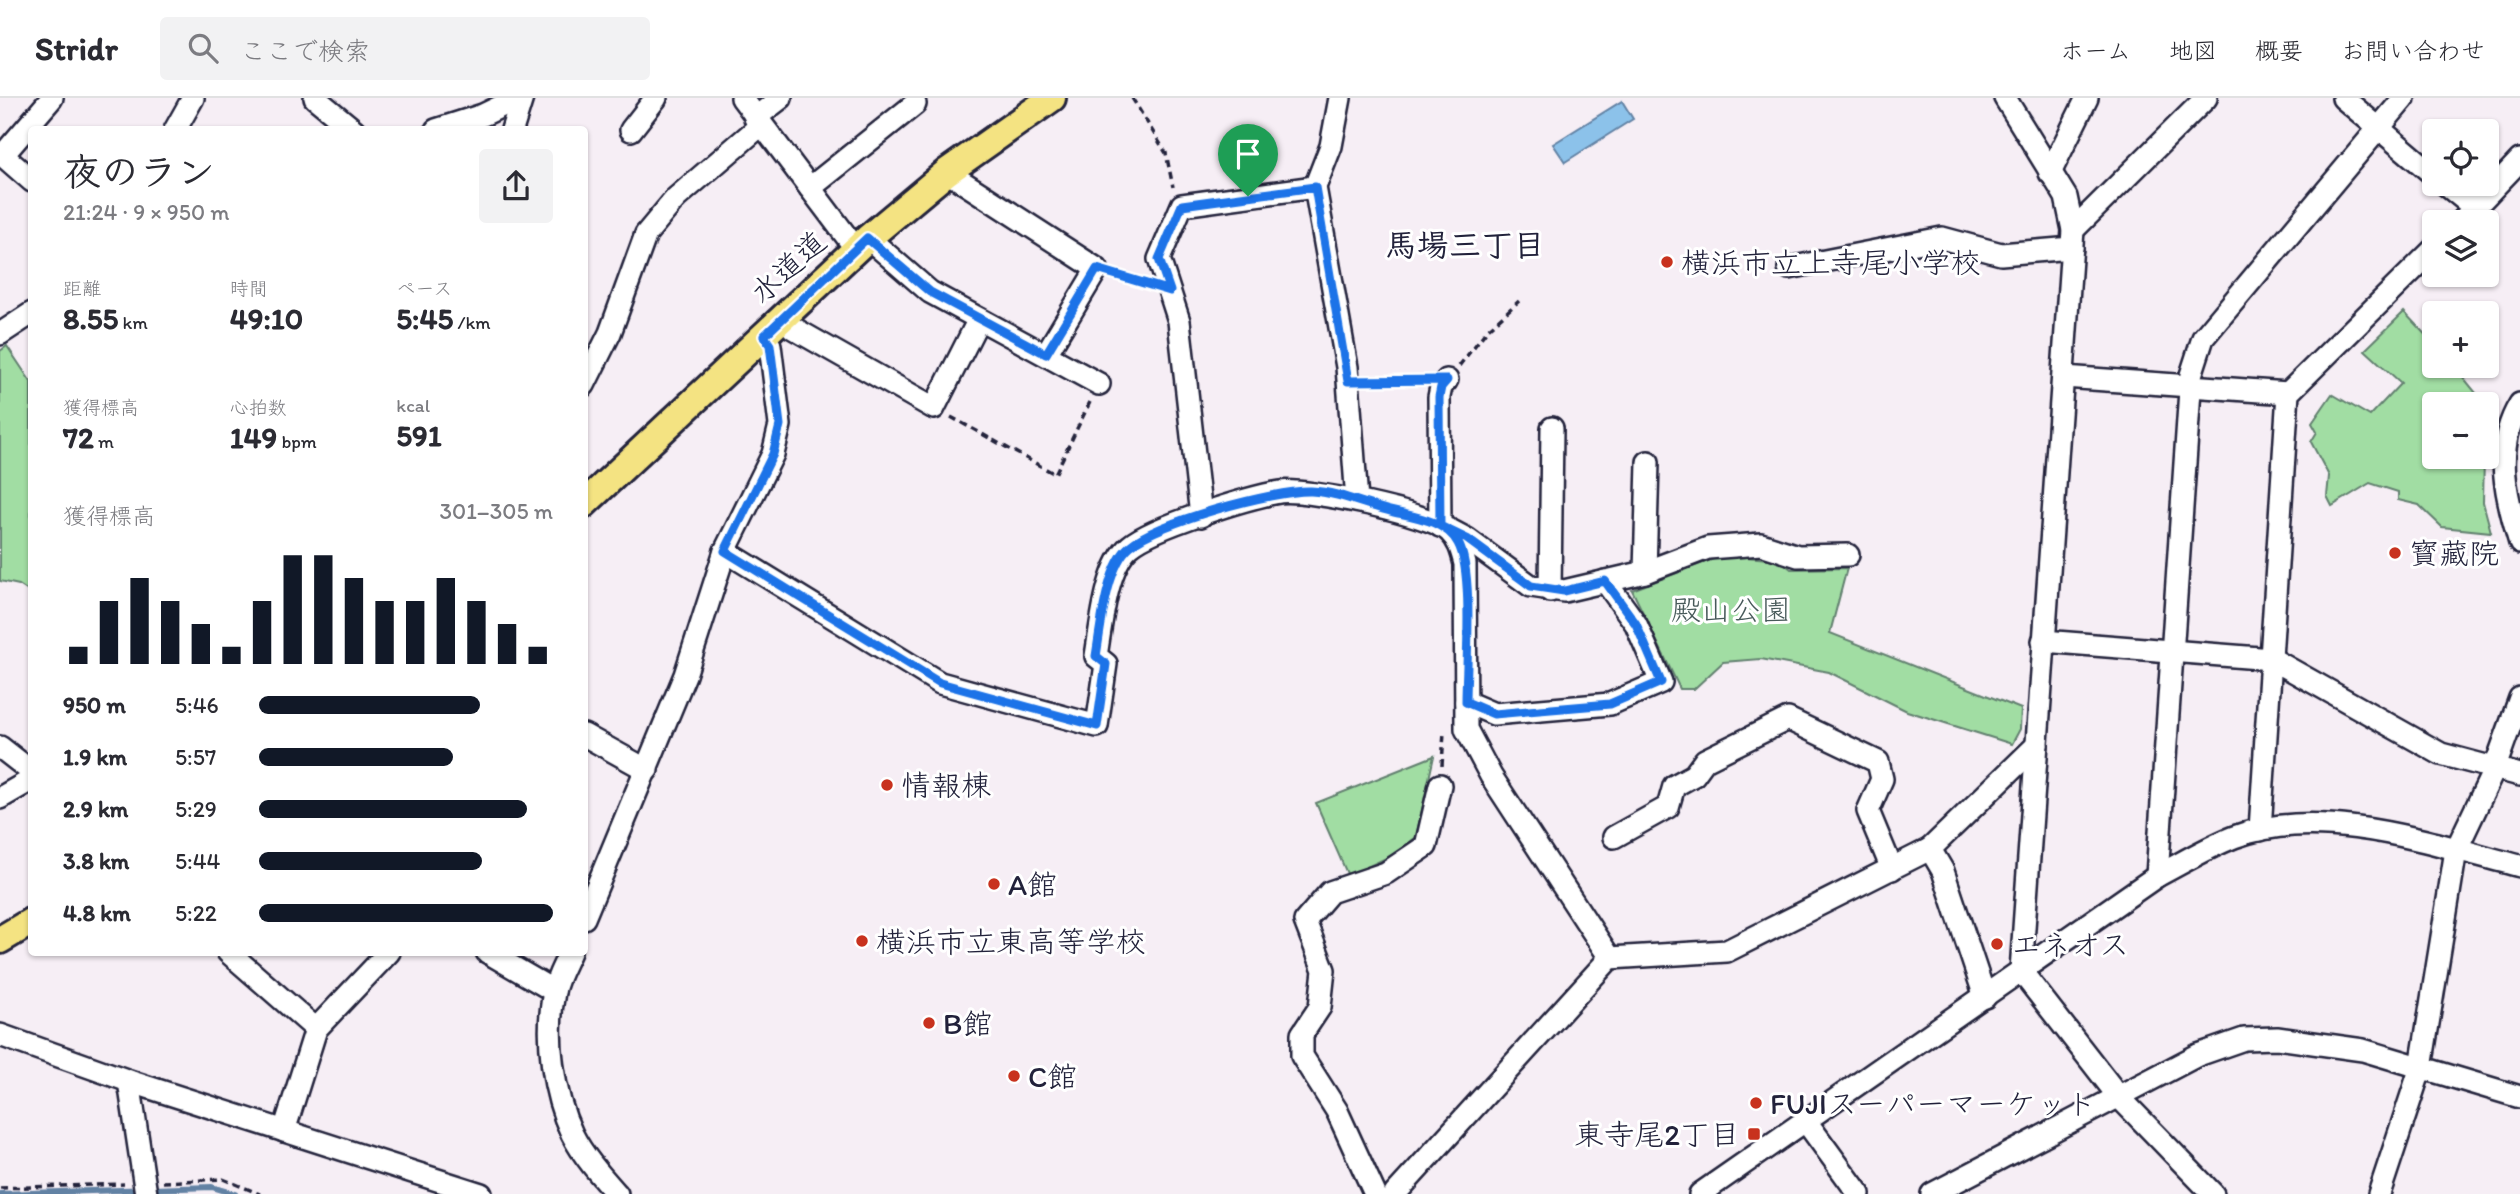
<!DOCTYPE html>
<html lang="ja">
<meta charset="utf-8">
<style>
:root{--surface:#fff;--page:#f2f2f3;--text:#2b2b33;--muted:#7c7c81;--line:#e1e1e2;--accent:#111827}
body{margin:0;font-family:Itim,"Klee One",sans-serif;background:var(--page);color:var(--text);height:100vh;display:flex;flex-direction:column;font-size:26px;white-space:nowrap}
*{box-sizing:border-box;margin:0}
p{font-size:23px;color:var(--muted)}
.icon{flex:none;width:38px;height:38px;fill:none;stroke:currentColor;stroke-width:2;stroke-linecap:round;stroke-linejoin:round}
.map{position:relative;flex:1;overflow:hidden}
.sheet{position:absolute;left:28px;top:28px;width:560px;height:830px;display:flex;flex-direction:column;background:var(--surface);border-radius:7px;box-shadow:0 2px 5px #0004}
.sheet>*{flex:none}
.fabs{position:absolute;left:2422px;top:21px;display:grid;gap:14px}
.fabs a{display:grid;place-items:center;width:77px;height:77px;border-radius:7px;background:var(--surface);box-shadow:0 2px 5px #0004;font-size:35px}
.pin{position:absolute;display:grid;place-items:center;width:60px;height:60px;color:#fff;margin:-72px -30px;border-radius:50% 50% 50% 0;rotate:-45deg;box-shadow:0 0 7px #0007}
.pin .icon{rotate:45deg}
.round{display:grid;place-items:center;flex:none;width:74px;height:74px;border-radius:7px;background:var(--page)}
.summary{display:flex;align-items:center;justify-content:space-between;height:119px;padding:0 35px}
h1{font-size:38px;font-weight:700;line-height:52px}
.figures{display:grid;grid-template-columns:repeat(3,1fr);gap:10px;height:119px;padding:7px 35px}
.figures div{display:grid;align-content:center}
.figures b{font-size:30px;font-weight:700}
.figures small{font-size:19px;font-weight:400}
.figures p{font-size:19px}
.chart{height:196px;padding:14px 35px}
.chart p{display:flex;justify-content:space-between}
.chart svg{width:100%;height:126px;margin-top:7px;stroke:var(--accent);stroke-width:6}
ul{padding:0 35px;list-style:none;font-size:23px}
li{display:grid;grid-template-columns:112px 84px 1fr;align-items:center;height:52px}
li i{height:18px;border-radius:9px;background:var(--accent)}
header{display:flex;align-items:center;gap:42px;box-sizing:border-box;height:98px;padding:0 35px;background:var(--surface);border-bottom:2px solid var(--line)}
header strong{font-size:33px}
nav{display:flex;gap:38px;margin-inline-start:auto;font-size:24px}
.search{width:490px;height:63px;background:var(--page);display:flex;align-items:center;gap:18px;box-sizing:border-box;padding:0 24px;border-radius:7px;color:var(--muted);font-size:26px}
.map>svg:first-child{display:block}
.green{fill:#a1dda3;stroke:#62806f;stroke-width:2}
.water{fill:#8cc2ea;stroke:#6282a4;stroke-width:2}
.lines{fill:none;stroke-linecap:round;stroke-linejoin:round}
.stream{stroke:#6282a4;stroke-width:6}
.minor-casing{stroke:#22223b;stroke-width:26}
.major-casing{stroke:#22223b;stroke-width:32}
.path{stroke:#22223b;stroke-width:3.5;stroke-dasharray:7 5;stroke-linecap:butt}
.minor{stroke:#fff;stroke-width:21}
.major{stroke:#f4e382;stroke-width:26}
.route-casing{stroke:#fff;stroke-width:14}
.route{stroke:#1a73e8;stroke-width:9}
.poi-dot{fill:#c8321e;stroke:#fff;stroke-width:2.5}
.labels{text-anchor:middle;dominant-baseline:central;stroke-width:6;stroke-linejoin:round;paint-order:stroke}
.poi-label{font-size:30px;fill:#22223b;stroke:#fff;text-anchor:start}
.street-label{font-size:30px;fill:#22223b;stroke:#fff}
.park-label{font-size:30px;fill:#485a5a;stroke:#fff}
.neighbourhood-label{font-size:32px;font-weight:bold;fill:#22223b;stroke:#fff}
</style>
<header>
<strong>Stridr</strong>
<div class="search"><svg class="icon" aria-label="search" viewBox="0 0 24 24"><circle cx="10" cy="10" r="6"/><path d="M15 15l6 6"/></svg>ここで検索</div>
<nav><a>ホーム</a><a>地図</a><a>概要</a><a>お問い合わせ</a></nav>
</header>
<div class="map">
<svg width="2520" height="1096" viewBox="0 0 2520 1096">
<rect width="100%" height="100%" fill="#f6eef5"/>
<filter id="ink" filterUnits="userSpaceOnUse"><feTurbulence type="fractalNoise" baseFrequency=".0143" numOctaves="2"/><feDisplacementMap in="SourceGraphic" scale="14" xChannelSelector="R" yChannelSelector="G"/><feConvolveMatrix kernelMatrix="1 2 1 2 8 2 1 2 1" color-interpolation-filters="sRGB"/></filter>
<g filter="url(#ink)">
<g class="green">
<path d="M2404 214 2434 246V268H2454L2485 306H2434V359H2484L2483 404 2491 434 2442 429 2419 407 2398 402V394L2370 385 2332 408 2327 398 2329 378 2311 344 2317 334 2312 325 2332 296 2370 318 2401 285 2365 252Z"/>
<path d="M7 248 31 284V495L19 487 0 483V253Z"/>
<path d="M1724 457 1780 462 1791 471 1847 470 1830 535 2021 611 2020 631 2012 646 1907 613 1829 574 1761 561 1723 564 1694 591H1680L1632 492Z"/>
<path d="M1434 658 1416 739 1397 755 1348 778 1316 705Z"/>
</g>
<path class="water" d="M1622 3 1633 21 1565 64 1553 46Z"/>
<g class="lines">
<path class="stream" d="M0 1096 212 1089 235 1096"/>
<g class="minor-casing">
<g id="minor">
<path d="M315 0 354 32"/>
<path d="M742 0 856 151"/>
<path d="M1340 0 1331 48 1315 89 1347 269 1357 403"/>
<path d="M2005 0 2066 99 2073 132 2021 873 2119 999 2213 1096"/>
<path d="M2343 0 2434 77"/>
<path d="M755 20 781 0"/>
<path d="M175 32 193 0"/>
<path d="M436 32 483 17 518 0"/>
<path d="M512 32 522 0"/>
<path d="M631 32 656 0"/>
<path d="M0 55 32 83"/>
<path d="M3 57 52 0"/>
<path d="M947 74 1097 171 1046 256"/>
<path d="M2050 75 2087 0"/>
<path d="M2445 86 2475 110"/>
<path d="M810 90 915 6"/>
<path d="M2461 124 2520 62"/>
<path d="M2073 132 2206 0"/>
<path d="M868 140 930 194 1099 286"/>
<path d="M1789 170 1942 140 2001 156 2072 150"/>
<path d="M784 220 793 230 934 310 979 221"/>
<path d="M0 236 32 215"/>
<path d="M2064 279 2288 295"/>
<path d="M584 287 610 235 646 136 676 100 761 27"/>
<path d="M2520 306C2493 350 2506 399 2520 445"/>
<path d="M1201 418 1179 223 1159 161 1182 107 1315 89"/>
<path d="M1440 428 1439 299 1441 289 1447 282"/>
<path d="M1450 432 1467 441 1531 488 1564 493 1645 474 1648 364"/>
<path d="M725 453 940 585 1097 628 1106 566 1096 558C1101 529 1106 468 1130 448 1152 429 1249 399 1280 394 1306 390 1432 416 1449 433 1459 442 1462 454 1465 466L1466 631 1491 678 1610 860"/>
<path d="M1645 474 1708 450 1761 446 1798 458 1848 457"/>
<path d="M1550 493 1552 330"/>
<path d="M2043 543 2272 561 2441 656 2520 677"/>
<path d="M1466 604 1494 616 1610 606 1661 584 1636 526 1605 483"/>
<path d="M584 637 647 672"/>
<path d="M0 649 32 674"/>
<path d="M0 700 26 685 32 678"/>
<path d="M2260 732 2288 295 2434 151"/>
<path d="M1614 739 1668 709 1674 688 1694 677 1705 662 1788 621 1878 664 1882 681 1868 713 1892 771"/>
<path d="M1930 751 2037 647"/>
<path d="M2157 778 2191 277 2203 240 2404 0"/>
<path d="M584 820 685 577 725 453 773 356 780 327 770 247 763 238"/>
<path d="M228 854 316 931"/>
<path d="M487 854 554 893"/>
<path d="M570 854C565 866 556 881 554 894 545 938 553 996 572 1036 583 1058 601 1078 617 1096"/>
<path d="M0 937 129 983 481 1096"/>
<path d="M129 983 146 1096"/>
<path d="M1805 1022 1859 1096"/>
<path d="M284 1033 316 931 389 854"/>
<path d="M1375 1096 1337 1013 1302 958V936L1320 909 1324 872 1305 823 1330 794 1386 775 1426 748 1440 687"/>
<path d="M1395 1096 1610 860 1727 853 1930 751 1943 773 1985 899"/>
<path d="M1700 1096 2157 778C2182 765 2208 749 2234 739 2322 706 2433 746 2520 768"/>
<path d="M1932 1096 2198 957 2244 941 2277 940 2363 952 2520 999"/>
<path d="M2379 1096 2421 969 2456 752 2494 672 2520 600"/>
</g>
</g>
<g class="major-casing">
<g id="major">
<path d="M584 406 868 140 947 74 1052 0"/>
<path d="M0 842 32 823"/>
</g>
</g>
<g class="path">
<path d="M1132 0 1166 55 1173 89"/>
<path d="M1116 176 1145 185"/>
<path d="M1459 268 1487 232 1519 203"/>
<path d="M1367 282H1423"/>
<path d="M951 319 1055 376 1090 304"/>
<path d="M1442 668 1444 633"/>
<path d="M163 1084 223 1081 260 1096"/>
<path d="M0 1090 124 1086"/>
</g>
<use href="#minor" class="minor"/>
<use href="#major" class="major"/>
</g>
</g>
<g class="lines" filter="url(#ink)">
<g class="route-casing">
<path id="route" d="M1248 98 1182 107 1159 161 1170 193 1097 171 1046 256 930 194 867 140 764 238 770 247 780 327 773 356 725 453 940 585 1097 628 1106 566 1096 558C1101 529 1106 468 1130 448 1158 424 1274 392 1311 393 1339 394 1367 408 1394 414 1416 419 1446 423 1458 445 1474 473 1466 568 1466 604L1494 616 1610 606 1661 584 1636 526 1605 483 1564 493 1531 488 1467 441 1440 428 1439 299 1441 289 1447 282 1348 283 1315 89 1248 98"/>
</g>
<use href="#route" class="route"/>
</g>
<g class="poi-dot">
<circle cx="1667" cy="164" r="7"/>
<circle cx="2395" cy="455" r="7"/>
<circle cx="887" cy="687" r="7"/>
<circle cx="994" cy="786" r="7"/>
<circle cx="862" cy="843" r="7"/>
<circle cx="1997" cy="846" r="7"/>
<circle cx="929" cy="925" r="7"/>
<circle cx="1014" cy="978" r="7"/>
<circle cx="1756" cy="1005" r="7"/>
<rect x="1747" y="1029" width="14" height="14" rx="3.5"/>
</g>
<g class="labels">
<g class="poi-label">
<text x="1681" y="164">横浜市立上寺尾小学校</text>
<text x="2409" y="455">寳藏院</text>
<text x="901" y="687">情報棟</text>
<text x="1008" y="786">A館</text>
<text x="876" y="843">横浜市立東高等学校</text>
<text x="2011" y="846">エネオス</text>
<text x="943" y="925">B館</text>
<text x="1028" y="978">C館</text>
<text x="1770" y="1005">FUJIスーパーマーケット</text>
<text x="1740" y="1036" text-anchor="end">東寺尾2丁目</text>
</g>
<g class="street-label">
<text transform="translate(788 169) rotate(-43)">水道道</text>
</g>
<g class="park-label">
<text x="1731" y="511">殿山公園</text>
</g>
<g class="neighbourhood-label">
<text x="1465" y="147">馬場三丁目</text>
</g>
</g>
</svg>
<div class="fabs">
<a><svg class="icon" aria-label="locate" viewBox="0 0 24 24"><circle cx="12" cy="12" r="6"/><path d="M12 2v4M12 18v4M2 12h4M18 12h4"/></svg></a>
<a><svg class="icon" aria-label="layers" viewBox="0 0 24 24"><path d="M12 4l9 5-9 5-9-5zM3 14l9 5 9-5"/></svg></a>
<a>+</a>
<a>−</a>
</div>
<div class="pin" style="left:1248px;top:98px;background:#1e9e55"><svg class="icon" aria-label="arrive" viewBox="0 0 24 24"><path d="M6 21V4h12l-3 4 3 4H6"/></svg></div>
<section class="sheet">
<div class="summary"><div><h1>夜のラン</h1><p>21:24 · 9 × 950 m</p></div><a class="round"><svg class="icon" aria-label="share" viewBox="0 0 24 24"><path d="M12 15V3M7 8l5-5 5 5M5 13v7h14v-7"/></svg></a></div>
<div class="figures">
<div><p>距離</p><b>8.55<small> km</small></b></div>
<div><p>時間</p><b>49:10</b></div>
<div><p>ペース</p><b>5:45<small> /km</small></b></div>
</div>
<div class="figures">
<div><p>獲得標高</p><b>72<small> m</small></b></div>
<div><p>心拍数</p><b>149<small> bpm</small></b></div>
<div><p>kcal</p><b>591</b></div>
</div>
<div class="chart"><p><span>獲得標高</span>301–305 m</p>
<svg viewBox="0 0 160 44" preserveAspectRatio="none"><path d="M5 44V38M15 44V22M25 44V14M35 44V22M45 44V30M55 44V38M65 44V22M75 44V6M85 44V6M95 44V14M105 44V22M115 44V22M125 44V14M135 44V22M145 44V30M155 44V38"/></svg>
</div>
<ul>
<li><b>950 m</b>5:46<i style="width:75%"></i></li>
<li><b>1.9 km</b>5:57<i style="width:66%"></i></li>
<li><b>2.9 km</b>5:29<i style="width:91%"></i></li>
<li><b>3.8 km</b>5:44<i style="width:76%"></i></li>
<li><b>4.8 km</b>5:22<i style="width:100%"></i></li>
</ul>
</section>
</div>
